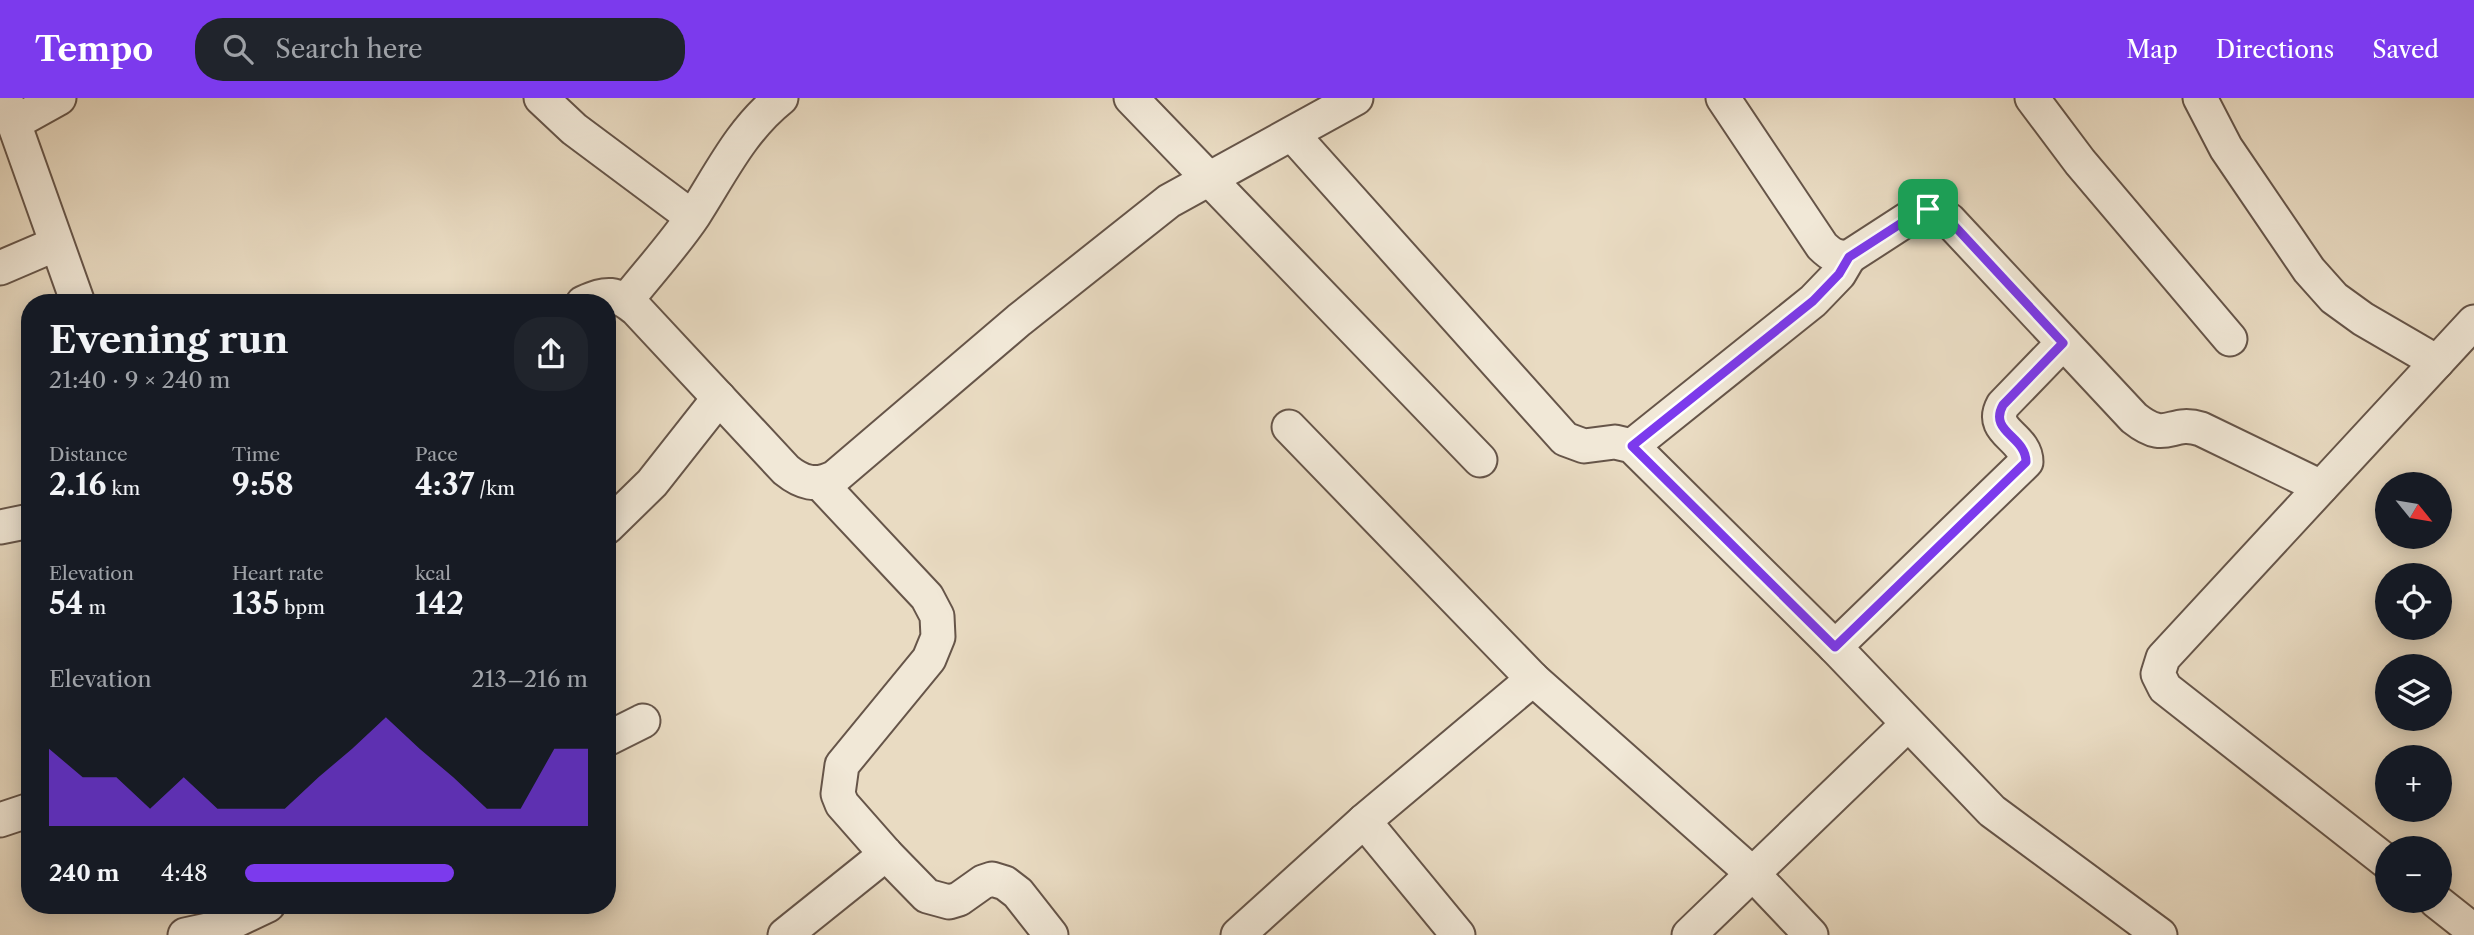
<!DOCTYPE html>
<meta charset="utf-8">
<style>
:root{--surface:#171b24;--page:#20242c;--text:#f1f3f6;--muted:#9ea1a6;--accent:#7c3aed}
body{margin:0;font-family:"Libre Caslon Text",serif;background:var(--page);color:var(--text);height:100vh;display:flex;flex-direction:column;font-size:26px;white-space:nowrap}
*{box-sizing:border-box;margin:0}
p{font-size:23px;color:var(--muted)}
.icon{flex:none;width:38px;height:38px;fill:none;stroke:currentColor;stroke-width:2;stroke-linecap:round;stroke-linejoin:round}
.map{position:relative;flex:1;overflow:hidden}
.panel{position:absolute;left:21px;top:196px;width:595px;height:620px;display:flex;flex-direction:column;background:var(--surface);border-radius:28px;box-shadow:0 4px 18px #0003}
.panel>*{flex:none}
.needle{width:46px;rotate:120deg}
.buttons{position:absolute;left:2375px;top:374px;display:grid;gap:14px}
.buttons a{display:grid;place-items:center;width:77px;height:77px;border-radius:50%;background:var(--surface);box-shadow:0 4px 18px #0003;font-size:35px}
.pin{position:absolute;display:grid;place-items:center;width:60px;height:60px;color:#fff;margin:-30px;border-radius:14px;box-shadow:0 4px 10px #0006}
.round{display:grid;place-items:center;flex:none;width:74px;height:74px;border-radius:28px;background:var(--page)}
.summary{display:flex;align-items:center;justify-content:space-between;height:119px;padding:0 28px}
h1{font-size:38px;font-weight:700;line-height:52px}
.figures{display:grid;grid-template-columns:repeat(3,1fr);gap:10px;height:119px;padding:7px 28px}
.figures div{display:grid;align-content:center}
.figures b{font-size:30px;font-weight:700}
.figures small{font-size:19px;font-weight:400}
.figures p{font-size:19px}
.chart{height:196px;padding:14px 28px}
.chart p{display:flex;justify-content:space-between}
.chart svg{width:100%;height:126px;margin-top:7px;fill:var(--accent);opacity:.7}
ul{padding:0 28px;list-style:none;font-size:23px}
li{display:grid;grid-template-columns:112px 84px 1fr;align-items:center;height:52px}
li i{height:18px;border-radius:9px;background:var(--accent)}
header{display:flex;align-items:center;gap:42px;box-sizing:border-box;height:98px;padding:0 35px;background:var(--accent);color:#fff}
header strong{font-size:33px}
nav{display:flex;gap:38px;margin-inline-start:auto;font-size:24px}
.search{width:490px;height:63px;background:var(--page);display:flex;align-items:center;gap:18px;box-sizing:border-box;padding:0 24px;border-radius:28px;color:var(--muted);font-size:26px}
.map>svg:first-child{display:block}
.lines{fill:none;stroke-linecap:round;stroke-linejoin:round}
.street-casing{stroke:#665549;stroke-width:37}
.street{stroke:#f1e8d7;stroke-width:33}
.route-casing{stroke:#fff;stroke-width:14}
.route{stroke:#7c3aed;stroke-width:9}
</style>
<header>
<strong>Tempo</strong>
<div class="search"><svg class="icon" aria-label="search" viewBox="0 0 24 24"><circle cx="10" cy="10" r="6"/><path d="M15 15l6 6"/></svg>Search here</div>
<nav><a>Map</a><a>Directions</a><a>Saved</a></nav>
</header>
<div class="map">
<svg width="2474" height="837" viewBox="0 0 2474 837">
<rect width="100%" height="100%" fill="#e9dbc2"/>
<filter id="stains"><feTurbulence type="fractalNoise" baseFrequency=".00286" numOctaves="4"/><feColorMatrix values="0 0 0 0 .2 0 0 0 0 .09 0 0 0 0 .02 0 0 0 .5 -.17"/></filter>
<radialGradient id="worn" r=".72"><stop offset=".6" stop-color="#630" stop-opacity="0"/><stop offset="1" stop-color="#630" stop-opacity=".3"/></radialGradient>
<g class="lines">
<g class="street-casing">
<g id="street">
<path d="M5 0 78 205"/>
<path d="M541 0 574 31 692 119"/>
<path d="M1131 0 1480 362"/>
<path d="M1723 0 1822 148C1831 157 1837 160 1849 159L1920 113C1932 110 1939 116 1949 122L2134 320C2168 347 2169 321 2201 331L2321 389"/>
<path d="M2032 0 2080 64 2230 241"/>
<path d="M2200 0 2226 50 2309 172 2334 200 2363 221 2437 264"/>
<path d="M14 25 59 0"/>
<path d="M1292 36 1565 341 1584 348 1615 344 1632 348 1835 549 1992 713 2160 837"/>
<path d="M0 170 56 146"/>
<path d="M626 203C648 175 674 147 694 117 721 75 741 32 781 0"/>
<path d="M583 205C608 194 615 194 636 211L786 372C802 385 816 389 835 379L1019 222 1169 103 1356 0"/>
<path d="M1289 329 1533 581 1753 776 1811 837"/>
<path d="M1632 348 1813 203 1839 176 1849 159"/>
<path d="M821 386 927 499 937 518 938 539 929 561 842 667 838 696 842 706 886 756 927 798 949 804 959 801 983 784 992 781 1005 785 1018 795 1051 837"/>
<path d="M0 429 30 423"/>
<path d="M607 429 652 385 719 300"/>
<path d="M1835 549 2026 364C2026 338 1988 334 2003 307L2063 245"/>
<path d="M607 641 643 623"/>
<path d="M0 722 30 712"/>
<path d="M1364 723 1458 837"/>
<path d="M2387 764 2165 590 2158 576 2163 560 2474 224"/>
<path d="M2436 803 2474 833"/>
<path d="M185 837 222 829 268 807"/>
<path d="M785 837 886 756"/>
<path d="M1238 837 1364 723 1533 581"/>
<path d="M1689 837 1908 626"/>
</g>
</g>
<use href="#street" class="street"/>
</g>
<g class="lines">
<g class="route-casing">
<path id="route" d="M1928 111 1949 122 2063 245 2003 307C1988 334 2026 338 2026 364L1835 549 1632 348 1813 203 1839 176 1849 159 1920 113Z"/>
</g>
<use href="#route" class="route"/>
</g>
<rect width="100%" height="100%" filter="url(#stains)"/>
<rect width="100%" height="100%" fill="url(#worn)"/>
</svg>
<div class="buttons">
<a><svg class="needle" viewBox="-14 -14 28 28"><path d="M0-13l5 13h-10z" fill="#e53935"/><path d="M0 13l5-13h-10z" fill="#9ea1a6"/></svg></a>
<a><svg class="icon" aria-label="locate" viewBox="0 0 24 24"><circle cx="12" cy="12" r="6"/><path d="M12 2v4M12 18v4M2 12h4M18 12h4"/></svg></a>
<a><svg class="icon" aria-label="layers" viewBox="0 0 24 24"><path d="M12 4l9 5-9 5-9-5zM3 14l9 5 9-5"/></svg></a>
<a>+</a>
<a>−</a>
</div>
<div class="pin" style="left:1928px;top:111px;background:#1e9e55"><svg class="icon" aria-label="arrive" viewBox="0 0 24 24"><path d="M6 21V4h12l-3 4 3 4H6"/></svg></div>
<section class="panel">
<div class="summary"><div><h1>Evening run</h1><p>21:40 · 9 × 240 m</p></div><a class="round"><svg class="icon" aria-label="share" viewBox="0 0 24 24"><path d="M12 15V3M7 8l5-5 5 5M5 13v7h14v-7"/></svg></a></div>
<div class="figures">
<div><p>Distance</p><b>2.16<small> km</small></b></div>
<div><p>Time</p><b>9:58</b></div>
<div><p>Pace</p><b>4:37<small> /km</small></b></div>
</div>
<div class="figures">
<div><p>Elevation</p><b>54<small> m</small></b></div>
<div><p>Heart rate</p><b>135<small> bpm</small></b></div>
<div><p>kcal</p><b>142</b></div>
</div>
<div class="chart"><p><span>Elevation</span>213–216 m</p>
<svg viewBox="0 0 160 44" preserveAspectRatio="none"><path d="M0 44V17L10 27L20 27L30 38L40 27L50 38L60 38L70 38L80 27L90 17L100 6L110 17L120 27L130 38L140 38L150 17L160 17V44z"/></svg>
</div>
<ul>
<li><b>240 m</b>4:48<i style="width:61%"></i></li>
</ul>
</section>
</div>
